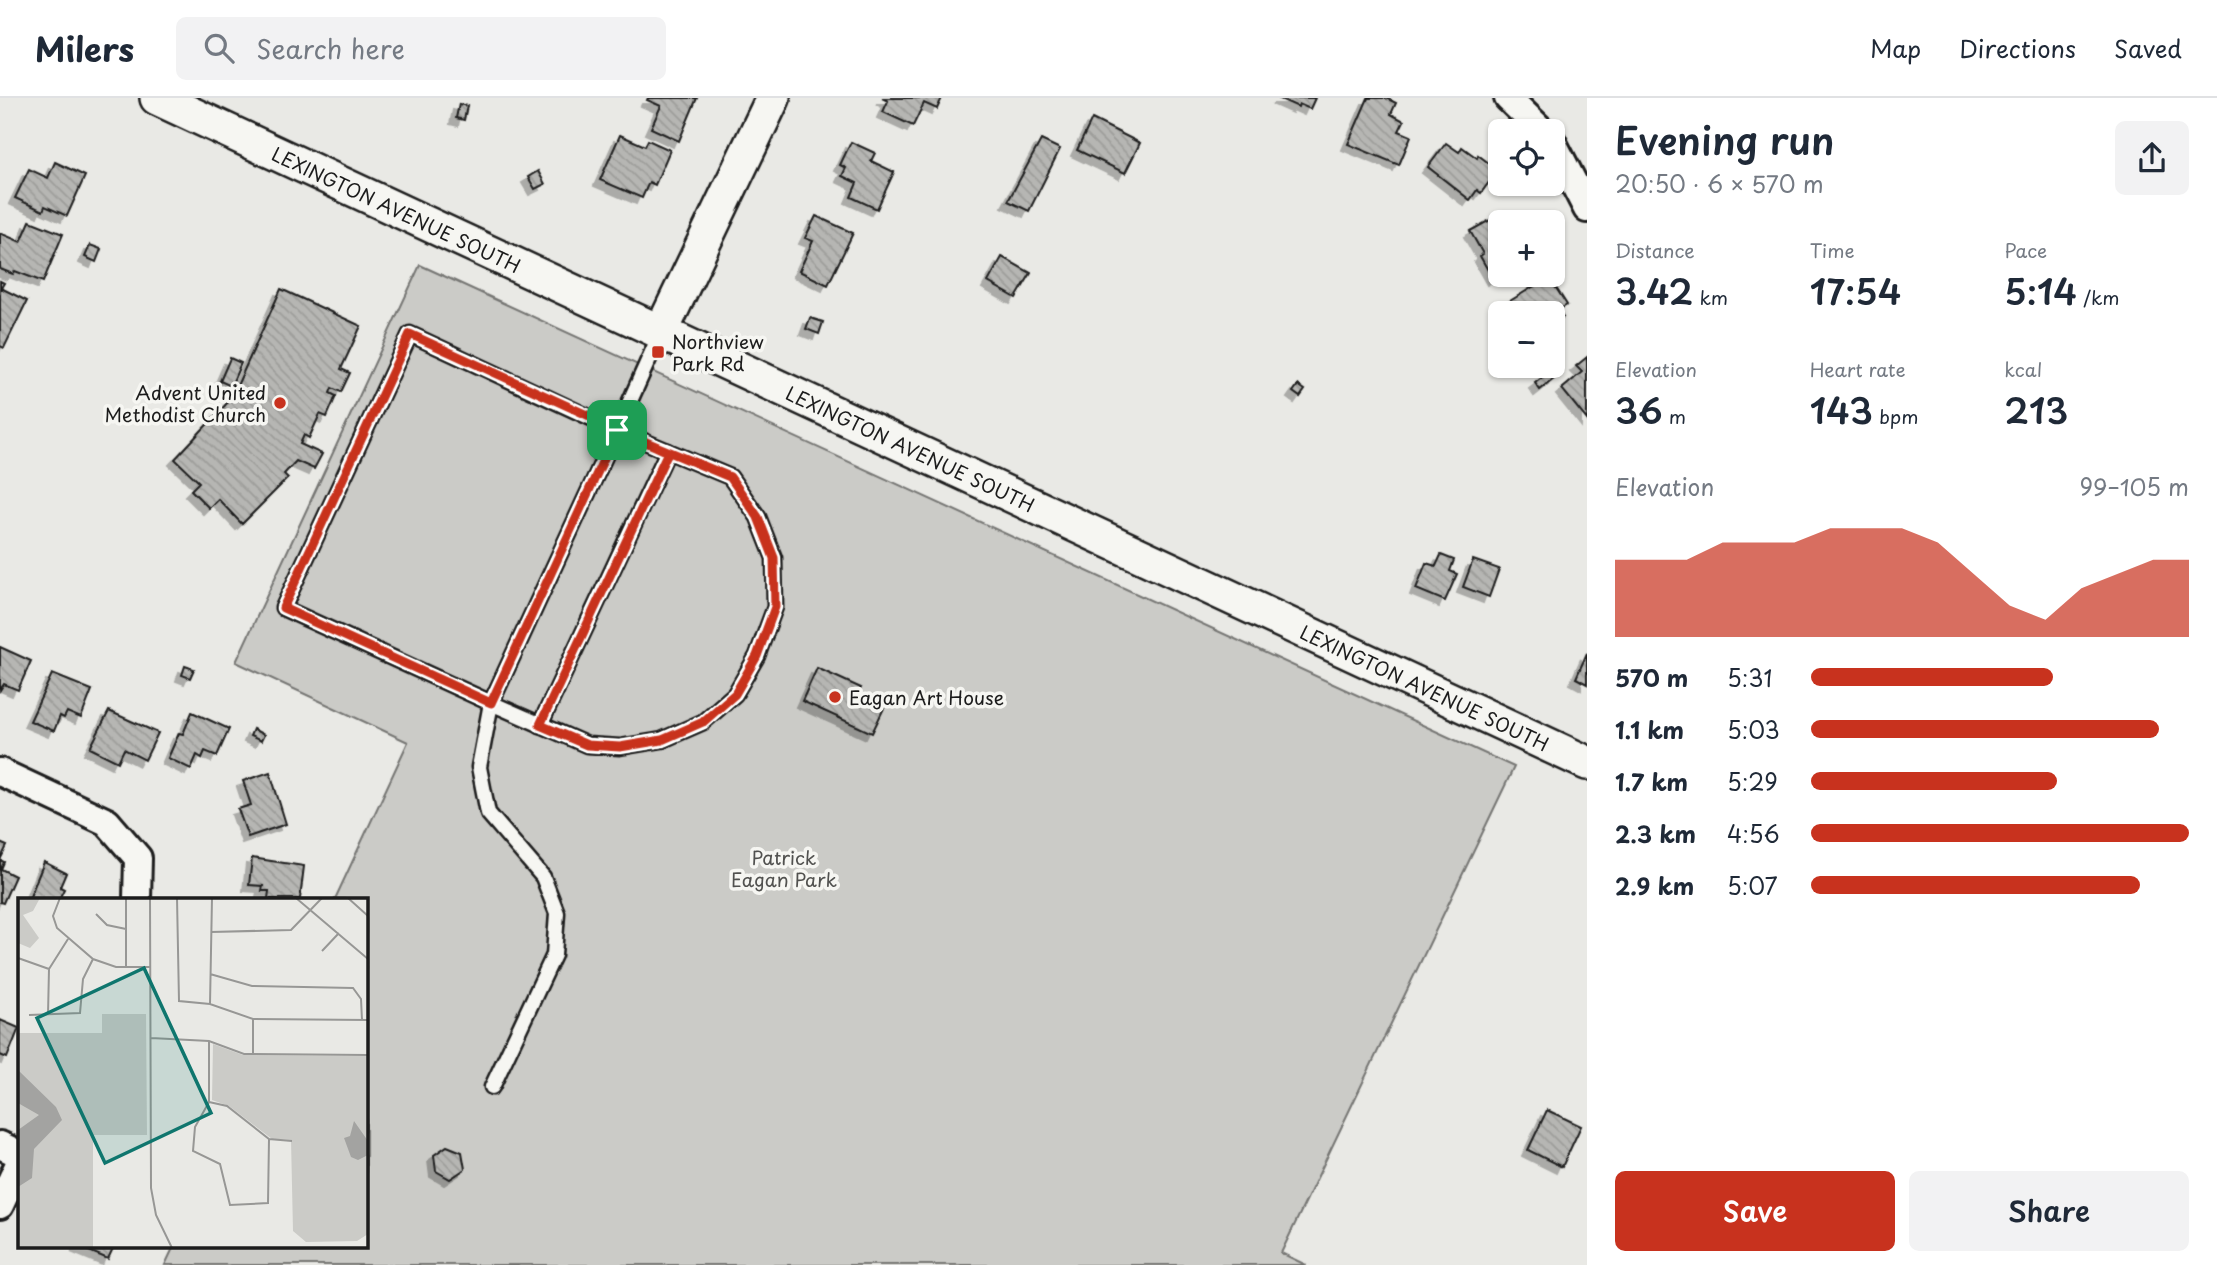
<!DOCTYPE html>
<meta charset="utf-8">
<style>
:root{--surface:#fff;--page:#f2f2f3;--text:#1f2937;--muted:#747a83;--line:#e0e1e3;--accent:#c8321e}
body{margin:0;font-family:"Playpen Sans",sans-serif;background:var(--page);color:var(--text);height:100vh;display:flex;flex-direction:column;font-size:26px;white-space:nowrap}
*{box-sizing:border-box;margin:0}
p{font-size:23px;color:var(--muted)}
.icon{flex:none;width:38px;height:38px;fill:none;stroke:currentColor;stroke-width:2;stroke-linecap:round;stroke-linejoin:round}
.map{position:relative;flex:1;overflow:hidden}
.details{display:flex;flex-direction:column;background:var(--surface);width:630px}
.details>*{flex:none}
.controls{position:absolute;left:1488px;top:21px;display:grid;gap:14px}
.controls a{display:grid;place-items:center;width:77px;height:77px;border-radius:10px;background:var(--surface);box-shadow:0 2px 5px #0004;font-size:35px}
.pin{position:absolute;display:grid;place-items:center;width:60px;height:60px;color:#fff;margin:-30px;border-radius:14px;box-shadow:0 4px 10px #0006}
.round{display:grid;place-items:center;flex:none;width:74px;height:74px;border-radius:10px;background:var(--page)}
.summary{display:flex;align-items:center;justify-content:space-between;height:119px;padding:0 28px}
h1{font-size:38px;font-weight:600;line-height:52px}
.figures{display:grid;grid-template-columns:repeat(3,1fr);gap:10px;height:119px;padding:7px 28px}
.figures div{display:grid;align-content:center}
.figures b{font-size:35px;font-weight:600}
.figures small{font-size:19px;font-weight:400}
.figures p{font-size:19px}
.chart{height:196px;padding:14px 28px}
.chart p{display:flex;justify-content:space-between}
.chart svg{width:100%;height:126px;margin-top:7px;fill:var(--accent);opacity:.7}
.primary-button{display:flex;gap:14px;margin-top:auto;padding:14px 28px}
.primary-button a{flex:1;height:80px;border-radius:10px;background:var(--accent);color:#fff;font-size:28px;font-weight:600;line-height:80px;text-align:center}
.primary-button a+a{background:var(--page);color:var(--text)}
ul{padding:0 28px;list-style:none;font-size:23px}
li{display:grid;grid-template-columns:112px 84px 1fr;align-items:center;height:52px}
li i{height:18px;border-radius:9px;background:var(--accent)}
header{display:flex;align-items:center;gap:42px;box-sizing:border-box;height:98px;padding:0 35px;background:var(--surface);border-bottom:2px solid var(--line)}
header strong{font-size:33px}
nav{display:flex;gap:38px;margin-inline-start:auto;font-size:24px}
.search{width:490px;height:63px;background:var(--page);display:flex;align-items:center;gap:18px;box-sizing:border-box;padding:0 24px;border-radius:10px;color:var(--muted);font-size:26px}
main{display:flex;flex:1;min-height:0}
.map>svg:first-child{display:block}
.park{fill:#cbcbc7;stroke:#747472;stroke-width:2}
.building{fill:url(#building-back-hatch);stroke:#1c1c1c;stroke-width:2;filter:url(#shadow)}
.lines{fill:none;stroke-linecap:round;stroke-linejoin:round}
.service-casing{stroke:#1c1c1c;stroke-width:19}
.minor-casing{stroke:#1c1c1c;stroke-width:32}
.tertiary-casing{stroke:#1c1c1c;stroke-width:38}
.service{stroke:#f6f6f2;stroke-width:14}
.minor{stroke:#f6f6f2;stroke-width:26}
.tertiary{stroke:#f6f6f2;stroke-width:33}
.route-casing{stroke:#fff;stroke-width:14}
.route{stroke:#c8321e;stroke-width:9}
.poi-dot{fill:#c8321e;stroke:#f6f6f2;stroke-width:2.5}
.labels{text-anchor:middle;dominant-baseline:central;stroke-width:7;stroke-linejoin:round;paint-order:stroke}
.street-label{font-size:19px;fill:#1c1c1c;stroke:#f6f6f2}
.poi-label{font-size:19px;fill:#1c1c1c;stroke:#f6f6f2;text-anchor:start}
.park-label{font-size:19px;fill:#51514f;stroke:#f6f6f2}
.inset-road{fill:none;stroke:#979795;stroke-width:2}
.view{fill:#0f766e;fill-opacity:0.15;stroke:#0f766e;stroke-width:3.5}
.inset-edge{fill:none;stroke:#1c1c1c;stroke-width:3.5}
</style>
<header>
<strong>Milers</strong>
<div class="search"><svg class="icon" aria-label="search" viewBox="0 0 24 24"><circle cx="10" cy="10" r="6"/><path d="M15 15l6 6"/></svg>Search here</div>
<nav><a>Map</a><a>Directions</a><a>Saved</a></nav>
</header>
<main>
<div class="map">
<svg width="1587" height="1167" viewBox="0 0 1587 1167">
<defs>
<pattern id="building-back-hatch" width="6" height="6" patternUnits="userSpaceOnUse" patternTransform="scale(1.75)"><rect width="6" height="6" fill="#b6b6b3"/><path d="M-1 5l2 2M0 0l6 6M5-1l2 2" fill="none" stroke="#9c9c99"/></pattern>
<filter id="shadow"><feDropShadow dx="-6" dy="6" stdDeviation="0" flood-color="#0004"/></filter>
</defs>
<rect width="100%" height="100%" fill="#e9e9e5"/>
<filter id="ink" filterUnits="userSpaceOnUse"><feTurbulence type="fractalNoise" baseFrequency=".0143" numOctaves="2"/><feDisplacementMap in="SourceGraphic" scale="14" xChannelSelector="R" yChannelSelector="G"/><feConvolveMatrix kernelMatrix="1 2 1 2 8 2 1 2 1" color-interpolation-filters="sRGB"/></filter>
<g filter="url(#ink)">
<path class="park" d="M420 167 1514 669 1281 1155 1306 1167H165L174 1148H366V801H335L408 644 236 564Z"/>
<g class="building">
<path d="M648 0H697L679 43 651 30 661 8 647 2Z"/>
<path d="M882 0H942L937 11 924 5 913 28 883 14 888 3Z"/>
<path d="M1278 0H1315L1310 11 1299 6 1298 9Z"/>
<path d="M1368 0H1386L1396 5 1391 16 1404 23 1399 33 1411 38 1399 67 1348 46Z"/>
<path d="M459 6 467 8 464 22 456 20Z"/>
<path d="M1092 21 1140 45 1125 75 1077 52Z"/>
<path d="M620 37 645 48 648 42 670 52 655 87 649 84 642 100 600 82Z"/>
<path d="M1041 42 1060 51 1029 113 1008 103Z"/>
<path d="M851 44 875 55 871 63 894 74 877 111 851 99 857 85 842 78 846 70 840 67Z"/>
<path d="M1446 45 1459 54 1462 49 1477 60 1478 57 1498 72 1481 95 1477 92 1470 102 1428 69Z"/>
<path d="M55 64 85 78 67 118 45 108 43 113 15 100 29 71 48 80Z"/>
<path d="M538 73 545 86 535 91 528 79Z"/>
<path d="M1499 117 1503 124H1500V177L1493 181 1480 158 1483 156 1470 133Z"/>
<path d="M816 118 853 135 828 187 799 173 813 143 805 140Z"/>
<path d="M30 123 63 136 43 184 15 173 13 176 0 171V135L21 144Z"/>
<path d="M90 147 101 151 96 164 85 159Z"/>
<path d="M1002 159 1031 175 1016 200 988 184Z"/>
<path d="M1549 179 1567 207 1559 212 1563 219 1552 225V215H1510L1505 206Z"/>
<path d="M0 183 4 185 1 190 27 203 4 250 0 248Z"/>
<path d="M281 191 361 228 341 271 350 275 341 294 332 290 330 295 336 298 327 319 320 316 309 340 304 337 300 346 322 356 314 371 296 363 284 376 288 380 242 426 218 401 209 410 191 392 199 384 175 361 231 301Z"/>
<path d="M810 220 823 224 819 236 806 231Z"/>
<path d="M1587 259V322L1562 291 1582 274 1576 268Z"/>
<path d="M230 260 241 265 231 288 220 283Z"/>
<path d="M1548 275 1554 281 1540 292 1535 285Z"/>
<path d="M1298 287 1305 292 1300 299 1293 294Z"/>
<path d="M1441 457 1454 462 1450 473 1457 476 1445 503 1416 491 1426 465 1436 468Z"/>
<path d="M1473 462 1499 471 1489 499 1463 489Z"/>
<path d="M0 549 31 563 18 592 4 586 0 592Z"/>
<path d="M1587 555V586L1576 580Z"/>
<path d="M185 568 194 571 190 580 182 577Z"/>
<path d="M817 570 861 590 858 595 885 608 872 635 802 603Z"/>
<path d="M52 576 92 592 81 620 67 614 64 620 60 618 54 633 30 623Z"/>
<path d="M109 613 158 635 145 662 124 651 118 664 90 650Z"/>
<path d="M192 614 229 631 217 658 205 653 202 660 197 657 191 671 168 660 179 635 183 636Z"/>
<path d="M253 631 264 637 261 643 250 638Z"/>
<path d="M270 674 286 726 248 739 238 711 251 707 243 683Z"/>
<path d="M0 745 7 748 0 762 4 764 1 771 15 778 3 805 0 804Z"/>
<path d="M252 760 304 768 300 801H268L269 793H262L263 788 249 787Z"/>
<path d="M44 764 66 775 60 789 64 791 60 799 65 801H29Z"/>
<path d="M0 922 19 930 7 960 0 957Z"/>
<path d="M1547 1012 1581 1028 1562 1069 1528 1052Z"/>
<path d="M447 1048 462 1054 465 1071 450 1081 436 1073 434 1057Z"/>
<path d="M77 1148H114L108 1161Z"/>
</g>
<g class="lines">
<g class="service-casing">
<g id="service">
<path d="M540 627 668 353"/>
<path d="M492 989 554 857 557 815 543 779 488 715 479 669 491 605 587 647 620 649 662 642 703 624 735 596 757 558 775 509 774 460 758 419 730 379 617 332 491 605 283 510 410 236 617 332 661 234"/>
</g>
</g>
<g class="minor-casing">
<g id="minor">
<path d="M1508 0 1542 33"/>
<path d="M1552 43 1587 111"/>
<path d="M0 674 107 724 138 760 137 801"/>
<path d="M0 1047 19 1056"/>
<path d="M0 1107 19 1066"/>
</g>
</g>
<g class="tertiary-casing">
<g id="tertiary">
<path id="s1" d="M157 0 1587 665"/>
<path d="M661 234 773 0"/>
</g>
</g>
<use href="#service" class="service"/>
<use href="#minor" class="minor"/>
<use href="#tertiary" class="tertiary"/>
</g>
</g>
<g class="lines" filter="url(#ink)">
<g class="route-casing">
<path id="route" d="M617 332 491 605 283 510 410 236 668 354 540 627 587 647 620 649 662 642 703 624 735 596 757 558 775 509 774 460 758 419 730 379 617 332"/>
</g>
<use href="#route" class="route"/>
</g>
<g class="poi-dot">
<rect x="651" y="247" width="14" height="14" rx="3.5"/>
<circle cx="280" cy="305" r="7"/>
<circle cx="835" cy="599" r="7"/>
</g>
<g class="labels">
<g class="street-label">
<text stroke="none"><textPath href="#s1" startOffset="264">LEXINGTON AVENUE SOUTH</textPath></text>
<text stroke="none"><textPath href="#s1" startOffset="831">LEXINGTON AVENUE SOUTH</textPath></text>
<text stroke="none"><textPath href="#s1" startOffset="1398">LEXINGTON AVENUE SOUTH</textPath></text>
</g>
<g class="poi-label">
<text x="672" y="243">Northview<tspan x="672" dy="22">Park Rd</tspan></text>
<text x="266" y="294" text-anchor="end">Advent United<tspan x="266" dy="22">Methodist Church</tspan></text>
<text x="849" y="599">Eagan Art House</text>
</g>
<g class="park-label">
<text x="784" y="759">Patrick<tspan x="784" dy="22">Eagan Park</tspan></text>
</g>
</g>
<g transform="translate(18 800)">
<rect width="350" height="350" fill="#e9e9e5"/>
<path d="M0 0H22L15 13 5 17 21 40 12 50 0 45ZM84 116H128L129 237H75V350H0V135H84ZM195 146 225 157 350 158V336L339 343 288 344 275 333 273 242 254 241 211 208 194 202Z" fill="#cbcbc7"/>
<path d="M0 172 38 209 44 222 16 251 14 280 0 289V232L21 217 0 205ZM336 223 350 243V257L340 262 333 259 326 240 332 238Z" fill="#a3a3a1"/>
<path class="inset-road" d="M42 0 35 18 39 30 75 61 98 69H132M108 0V69M132 0 133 290 138 317 154 350M132 0H167M159 0 161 103 192 106 235 121 350 122M278 0 350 61M330 0 350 18M78 16 89 27 108 31M193 34 273 32 304 0M304 53 321 35M0 60 31 71M192 76 234 88 335 90 343 101 344 122M192 106 194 0M11 117 62 115 65 81 75 61M30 117 31 71 50 41M133 140 191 143 226 156 350 157M191 143V204L177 229 175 253 202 266 212 307 250 305 251 241M235 157V121M191 204 209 208 251 241 274 243"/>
<path class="view" d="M126 70 193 215 87 265 19 120Z"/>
<rect width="350" height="350" class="inset-edge"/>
</g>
</svg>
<div class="controls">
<a><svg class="icon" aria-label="locate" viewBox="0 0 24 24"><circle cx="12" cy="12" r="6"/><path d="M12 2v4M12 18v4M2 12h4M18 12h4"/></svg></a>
<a>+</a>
<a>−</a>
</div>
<div class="pin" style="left:617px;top:332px;background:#1e9e55"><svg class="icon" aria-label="arrive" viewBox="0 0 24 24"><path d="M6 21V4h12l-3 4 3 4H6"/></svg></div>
</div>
<section class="details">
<div class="summary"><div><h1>Evening run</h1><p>20:50 · 6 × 570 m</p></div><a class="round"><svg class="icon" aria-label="share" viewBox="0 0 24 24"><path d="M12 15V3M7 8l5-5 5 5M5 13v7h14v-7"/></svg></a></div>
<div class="figures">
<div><p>Distance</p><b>3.42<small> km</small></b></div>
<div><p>Time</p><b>17:54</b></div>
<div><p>Pace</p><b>5:14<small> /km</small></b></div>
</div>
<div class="figures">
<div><p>Elevation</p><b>36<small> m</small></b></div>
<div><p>Heart rate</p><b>143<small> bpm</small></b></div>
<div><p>kcal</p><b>213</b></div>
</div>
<div class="chart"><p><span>Elevation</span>99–105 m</p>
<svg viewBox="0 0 160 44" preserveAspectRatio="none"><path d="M0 44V17L10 17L20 17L30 11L40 11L50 11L60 6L70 6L80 6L90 11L100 22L110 33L120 38L130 27L140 22L150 17L160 17V44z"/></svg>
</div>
<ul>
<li><b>570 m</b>5:31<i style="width:64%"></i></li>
<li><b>1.1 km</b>5:03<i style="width:92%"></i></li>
<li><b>1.7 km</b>5:29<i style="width:65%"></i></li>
<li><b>2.3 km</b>4:56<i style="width:100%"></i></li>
<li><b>2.9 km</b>5:07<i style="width:87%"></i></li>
</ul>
<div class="primary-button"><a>Save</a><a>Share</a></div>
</section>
</main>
